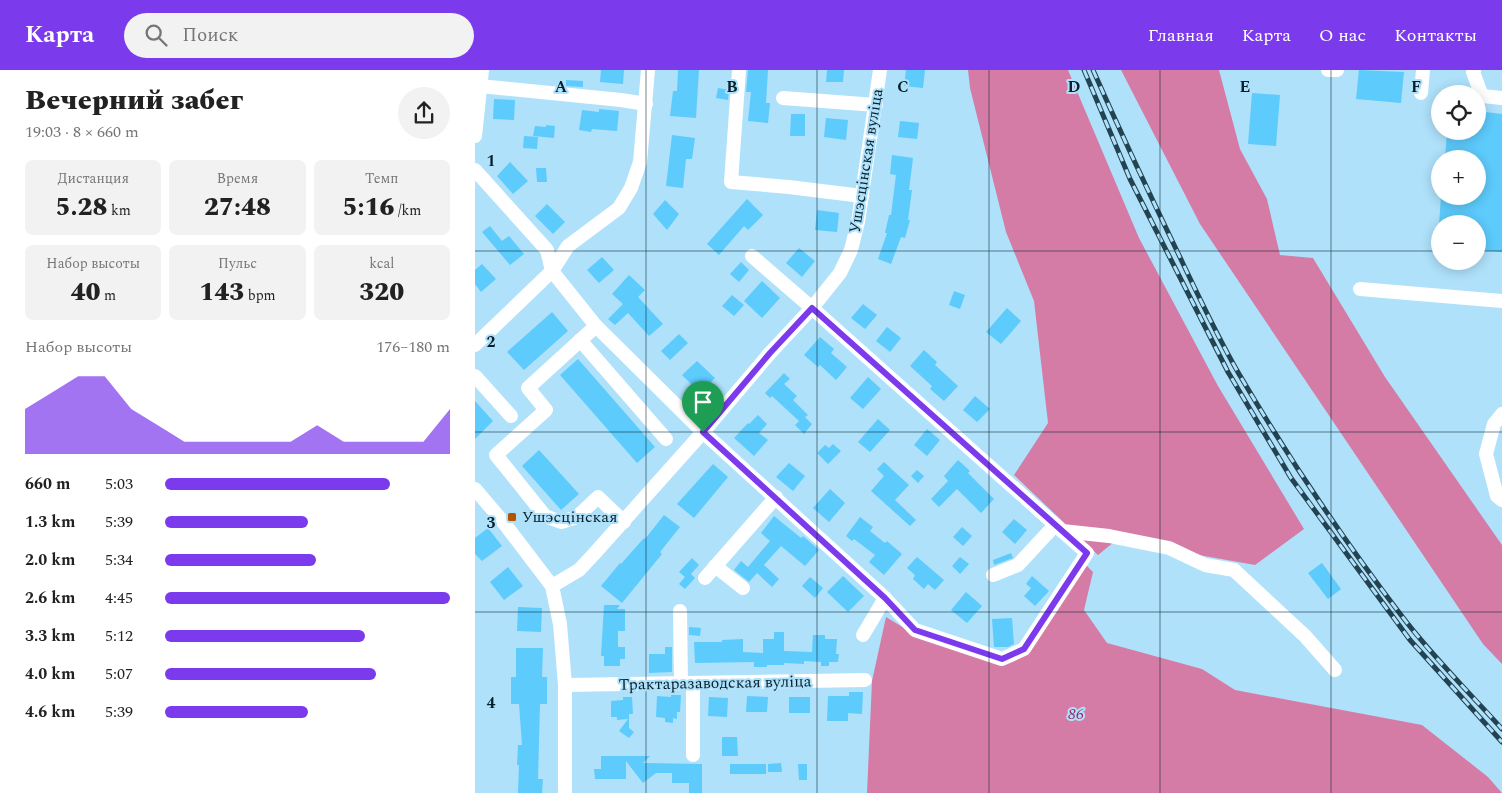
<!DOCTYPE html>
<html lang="ru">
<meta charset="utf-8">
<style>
:root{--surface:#fff;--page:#f2f2f2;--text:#222;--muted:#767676;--accent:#7c3aed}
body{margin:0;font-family:Spectral,serif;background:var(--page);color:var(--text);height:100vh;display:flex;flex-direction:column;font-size:19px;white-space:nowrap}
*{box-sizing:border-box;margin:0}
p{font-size:16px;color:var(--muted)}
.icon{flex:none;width:28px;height:28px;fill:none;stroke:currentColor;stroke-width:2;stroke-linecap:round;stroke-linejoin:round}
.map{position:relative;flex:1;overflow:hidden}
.details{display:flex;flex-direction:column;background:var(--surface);width:475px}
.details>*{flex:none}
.buttons{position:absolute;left:956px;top:15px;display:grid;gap:10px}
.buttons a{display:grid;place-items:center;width:55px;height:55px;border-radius:50%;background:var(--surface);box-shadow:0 2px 12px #0003;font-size:25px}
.pin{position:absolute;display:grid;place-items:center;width:42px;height:42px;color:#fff;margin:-51px -21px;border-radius:50% 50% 50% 0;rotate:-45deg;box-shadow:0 0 5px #0007}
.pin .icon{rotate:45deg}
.round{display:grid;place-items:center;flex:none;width:52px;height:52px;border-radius:26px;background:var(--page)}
.head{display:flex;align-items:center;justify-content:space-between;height:85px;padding:0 25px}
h1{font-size:28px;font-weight:800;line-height:38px}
.figures{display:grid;grid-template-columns:repeat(3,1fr);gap:8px;height:85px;padding:5px 25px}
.figures div{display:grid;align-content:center;border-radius:8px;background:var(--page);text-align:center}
.figures b{font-size:25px;font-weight:800}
.figures small{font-size:14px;font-weight:400}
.figures p{font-size:14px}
.chart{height:140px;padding:10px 25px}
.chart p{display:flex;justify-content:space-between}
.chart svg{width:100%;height:90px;margin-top:5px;fill:var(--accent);opacity:.7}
ul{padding:0 25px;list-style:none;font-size:16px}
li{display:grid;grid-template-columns:80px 60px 1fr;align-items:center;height:38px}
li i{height:12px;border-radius:6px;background:var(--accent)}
header{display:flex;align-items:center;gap:30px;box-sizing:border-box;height:70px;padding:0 25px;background:var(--accent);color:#fff}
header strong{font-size:24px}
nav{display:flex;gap:28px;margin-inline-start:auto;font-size:18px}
.search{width:350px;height:45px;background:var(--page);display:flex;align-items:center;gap:12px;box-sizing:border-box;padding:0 18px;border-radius:28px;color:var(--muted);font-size:19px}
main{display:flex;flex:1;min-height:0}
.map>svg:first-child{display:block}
.forest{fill:#d57ca6}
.building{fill:#5dcbfc}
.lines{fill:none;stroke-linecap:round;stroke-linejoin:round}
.minor{stroke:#fff;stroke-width:14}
.rail-casing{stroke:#244351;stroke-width:5}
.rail{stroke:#afe1fb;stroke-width:3;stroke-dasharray:9;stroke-linecap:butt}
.route-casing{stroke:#fff;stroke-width:10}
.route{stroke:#7c3aed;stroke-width:6}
.grid{fill:none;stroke:#05202b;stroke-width:1;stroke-opacity:0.55}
.poi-dot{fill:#b35403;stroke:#afe1fb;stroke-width:2}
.labels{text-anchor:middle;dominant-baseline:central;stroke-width:4;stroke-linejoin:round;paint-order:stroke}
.street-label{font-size:16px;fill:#05202b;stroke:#afe1fb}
.poi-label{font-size:16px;fill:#05202b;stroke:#afe1fb;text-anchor:start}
.park-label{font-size:16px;font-style:italic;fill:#902661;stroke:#afe1fb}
.grid-label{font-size:16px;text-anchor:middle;font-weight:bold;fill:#05202b;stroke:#afe1fb;stroke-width:4;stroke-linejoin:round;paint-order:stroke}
</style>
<header>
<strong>Карта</strong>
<div class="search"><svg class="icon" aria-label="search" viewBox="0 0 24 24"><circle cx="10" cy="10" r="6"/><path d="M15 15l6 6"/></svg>Поиск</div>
<nav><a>Главная</a><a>Карта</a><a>О нас</a><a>Контакты</a></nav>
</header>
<main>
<section class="details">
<div class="head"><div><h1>Вечерний забег</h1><p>19:03 · 8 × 660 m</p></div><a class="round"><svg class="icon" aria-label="share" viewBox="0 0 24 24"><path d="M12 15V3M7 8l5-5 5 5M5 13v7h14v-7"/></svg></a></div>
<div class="figures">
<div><p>Дистанция</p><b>5.28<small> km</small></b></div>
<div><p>Время</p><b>27:48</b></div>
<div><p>Темп</p><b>5:16<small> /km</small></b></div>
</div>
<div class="figures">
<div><p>Набор высоты</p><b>40<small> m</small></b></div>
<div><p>Пульс</p><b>143<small> bpm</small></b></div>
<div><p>kcal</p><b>320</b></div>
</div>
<div class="chart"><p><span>Набор высоты</span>176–180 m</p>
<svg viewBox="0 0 160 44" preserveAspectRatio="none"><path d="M0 44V22L10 14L20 6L30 6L40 22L50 30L60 38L70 38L80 38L90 38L100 38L110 30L120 38L130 38L140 38L150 38L160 22V44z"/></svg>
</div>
<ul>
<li><b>660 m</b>5:03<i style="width:79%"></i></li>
<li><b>1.3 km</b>5:39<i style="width:50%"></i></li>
<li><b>2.0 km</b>5:34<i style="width:53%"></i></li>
<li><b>2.6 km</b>4:45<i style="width:100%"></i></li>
<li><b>3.3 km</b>5:12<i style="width:70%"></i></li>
<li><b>4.0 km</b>5:07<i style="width:74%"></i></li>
<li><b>4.6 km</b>5:39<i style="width:50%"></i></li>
</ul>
</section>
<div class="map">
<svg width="1027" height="723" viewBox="0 0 1027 723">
<rect width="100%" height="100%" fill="#afe1fb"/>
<g class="forest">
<path d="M493 0H593L664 168 743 316 829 459 780 495 690 479 639 472 623 485 539 405 573 353 559 231 531 162 495 18Z"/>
<path d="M646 0H744L765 79 792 129 805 185 838 188 910 307 1027 475V594L1008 574 725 154Z"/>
<path d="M610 494 618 502 609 540 632 573 727 599 760 620 947 655 1013 707 1027 723H392L397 611 411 547 439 564 525 595 551 584Z"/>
</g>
<g class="building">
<path d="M126 0H149L148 14 125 12Z"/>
<path d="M203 0H224L221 48 195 46 198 21H202Z"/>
<path d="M273 0H293L291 33H295L293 53 273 51 276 22H271Z"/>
<path d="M352 0H369L368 12H351Z"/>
<path d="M431 0H450L448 18 429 16Z"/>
<path d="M884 0 929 2 926 33 881 29Z"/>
<path d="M91 10 108 11V17L91 16Z"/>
<path d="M243 18 254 20 253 30 241 28Z"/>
<path d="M777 23 805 25 801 76 773 74Z"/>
<path d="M19 29 40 30 39 50 18 49Z"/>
<path d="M124 39 144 41 142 61 117 59 116 62 104 60 107 40 124 42Z"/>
<path d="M1002 41 1027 44V182L1002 180V154H964L966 126H1002V89H970L972 61H1002Z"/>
<path d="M316 44H330V66H315Z"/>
<path d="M351 48 373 50 371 70 349 67Z"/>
<path d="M425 51 444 53 442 69 423 67Z"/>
<path d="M71 55 80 56 79 68 58 66 60 56 71 57Z"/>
<path d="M197 65 220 68 217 89H211L208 118 191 116Z"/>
<path d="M49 66 63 67 62 79 48 78Z"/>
<path d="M417 85 438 88 434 120H437L433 150H435L430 168 426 167 416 194 403 189 412 163H410L414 145H416L421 105 415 104Z"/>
<path d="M35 92 53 111 38 124 22 106Z"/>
<path d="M61 98H71L72 112H62Z"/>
<path d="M272 129 288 145 273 160 269 156 244 185 232 174Z"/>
<path d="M190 130 204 144 192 160 178 144Z"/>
<path d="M72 134 90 152 78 164 60 146Z"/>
<path d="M342 140 364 143 362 162 340 160Z"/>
<path d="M15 156 27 171 34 166 49 184 35 195 7 162Z"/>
<path d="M324 178 340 191 327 207 311 193Z"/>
<path d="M127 187 139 200 124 213 112 200Z"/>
<path d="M266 192 274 200 264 212 255 204Z"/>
<path d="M7 194 21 209 6 222 0 214V200Z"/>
<path d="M154 205 170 220 163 227 188 254 174 266 153 243 140 255 133 249 148 234 137 224Z"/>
<path d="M287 211 305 228 287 248 269 231Z"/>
<path d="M479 221 490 225 485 239 474 235Z"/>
<path d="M257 225 269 235 259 246 247 236Z"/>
<path d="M388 234 402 245 390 259 376 248Z"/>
<path d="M532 238 546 251 526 274 511 262Z"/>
<path d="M77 242 93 261 49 300 32 282Z"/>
<path d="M412 257 426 268 415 282 401 271Z"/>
<path d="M204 264 213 273 195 290 186 281Z"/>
<path d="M345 267 359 279 356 283 372 297 361 310 345 295 343 297 329 285Z"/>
<path d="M449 280 462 292 460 295 483 316 469 331 455 319 457 316 435 296Z"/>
<path d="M103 289 180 377 162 393 85 305Z"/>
<path d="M222 291 240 308 225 323 207 305Z"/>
<path d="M309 303 315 309 309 314 322 326 318 330 333 345 330 347 337 354 329 364 320 355 324 351 297 326 295 328 290 323Z"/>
<path d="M393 307 406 319 388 339 375 328Z"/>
<path d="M500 326 515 339 502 352 488 340Z"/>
<path d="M0 331 18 351 0 369Z"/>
<path d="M283 345 292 354 284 363 293 370 279 386 259 368 273 353 274 354Z"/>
<path d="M403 349 415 360 395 382 383 372Z"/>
<path d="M452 359 465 370 452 386 439 375Z"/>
<path d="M358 374 366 381 353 394 342 383 350 375 354 378Z"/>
<path d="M64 380 104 424 86 440 47 396Z"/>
<path d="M483 390 495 401 493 403 519 429 506 443 482 419 464 437 456 429 473 411 469 406Z"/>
<path d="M409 392 434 415 420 430 441 450 435 456 396 421 409 406 402 399Z"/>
<path d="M314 393 330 406 318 421 301 407Z"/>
<path d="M238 394 253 407 219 448 202 434Z"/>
<path d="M442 400 449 406 443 413 436 406Z"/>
<path d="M355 419 370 433 354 452 338 438Z"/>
<path d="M189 445 205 457 185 482 187 484 147 533 126 516 145 493 146 494 169 468 170 469Z"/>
<path d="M299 446 326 468 328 466 344 480 330 496 306 476 289 495 304 509 297 517 282 503 274 512 259 500 266 491 273 497 295 471 286 463Z"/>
<path d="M385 447 398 457 395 461 410 473 412 471 427 484 409 505 394 492 400 485 379 469 377 471 371 466Z"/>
<path d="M539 449 552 460 540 474 527 462Z"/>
<path d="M487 457 497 466 488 476 478 467Z"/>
<path d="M13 458 27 476 7 491 0 484V468Z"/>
<path d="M536 483 538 488 519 495 518 490Z"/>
<path d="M442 487 469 510 460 520 453 514 449 519 438 509 440 505 432 498Z"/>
<path d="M485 487 494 494 485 504 477 496Z"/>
<path d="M217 488 224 495 216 504 220 508 210 519 204 514 210 507 204 502Z"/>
<path d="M847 493 866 519 853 529 833 503Z"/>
<path d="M33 497 48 516 29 530 15 512Z"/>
<path d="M368 506 389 526 373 542 352 522Z"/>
<path d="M557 506 574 521 560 536 549 526 556 518 551 514Z"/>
<path d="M335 507 348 518 340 528 327 516Z"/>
<path d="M491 522 507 536 492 553 476 540Z"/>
<path d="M129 535H145L142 539H150V561H143V577H150V589H145V596H129V586H126Z"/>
<path d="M43 537 67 538 66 562 42 561Z"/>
<path d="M537 548 539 574 533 577H519L517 549Z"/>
<path d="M214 557 226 558 225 566 214 565Z"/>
<path d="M299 562H309V581L337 582 338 565H350V569H362L361 584H364L363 592H354V596H346V592L329 591V594L309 593V595H292V597H279V592L220 593 219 572H247V570L268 569V582L288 583V569H299Z"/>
<path d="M190 577H197V602L174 603V584H190Z"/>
<path d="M41 578H68L67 607H72V634H65L63 709H68L67 723H43L44 695H42L43 675H47L44 634H36V607H41Z"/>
<path d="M374 622H388L387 644 373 643V651H352L353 626H374Z"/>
<path d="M196 625H206L205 642H202V649L198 648V653L190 652V648L181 647 182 626 196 627Z"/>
<path d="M272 626 293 627 292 642H271Z"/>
<path d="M148 627H157L158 644H154V658L159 662 154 668 144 661 153 649 142 650V647H136V631L148 630Z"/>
<path d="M234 627 253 628 252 647 233 646Z"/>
<rect x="314" y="627" width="21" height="16"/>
<path d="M247 667H262L263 686H247Z"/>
<path d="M126 686H175L168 693 227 694V723H214V713H197V703H181L168 713 151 691V709H120L119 699H126Z"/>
<path d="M306 693 307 702H293V694Z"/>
<rect x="255" y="694" width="36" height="10"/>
<path d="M323 694H332V710H324Z"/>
</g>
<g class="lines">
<g class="minor">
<path d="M264 0 256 112 314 117 387 126"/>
<path d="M853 0H862"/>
<path d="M999 0 998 2 1007 26 1027 28"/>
<path d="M5 16 146 30 171 34"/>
<path d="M946 23 948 0"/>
<path d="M308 28 401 35"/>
<path d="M0 66 7 0"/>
<path d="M0 100 72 180 77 201 121 256 228 362 410 528 440 560 527 589 549 579 612 483 337 238 277 186"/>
<path d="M885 219 1027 231"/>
<path d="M121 256 53 318 71 340 21 385 70 446 86 452 102 447 123 427 149 452"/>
<path d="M105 270 191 369"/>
<path d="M0 275 77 201 93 176 144 138 156 118 165 92 173 0"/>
<path d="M0 306 36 346"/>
<path d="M1027 344 1019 354 1011 384 1022 426 1027 430"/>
<path d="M0 419 29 453 77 516 85 554 90 615V723"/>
<path d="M587 461 634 466 694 478 730 495 759 500 830 566 860 600"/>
<path d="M240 496 268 518"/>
<path d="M518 505 543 495 580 455"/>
<path d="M230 508 301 427"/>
<path d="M77 516 104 500 119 484 228 362 295 283 337 238 365 203 376 180 383 152 405 0"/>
<path d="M205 541 206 613"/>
<path d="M388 565 410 528"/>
<path d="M218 613V685"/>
<path d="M90 615 390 610"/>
</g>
<g class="rail-casing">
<g id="rail">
<path d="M609 0 655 109 753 302 816 408 935 570 1027 672"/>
<path d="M618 0C645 61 673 121 702 181 722 223 741 264 764 304 813 387 867 468 926 545 956 585 993 621 1027 659"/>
</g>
</g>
<use href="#rail" class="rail"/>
</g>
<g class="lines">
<g class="route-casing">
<path id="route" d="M337 238 612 483 549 579 527 589 440 560 410 528 228 362 295 283Z"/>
</g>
<use href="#route" class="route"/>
</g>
<path class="grid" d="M171 0V723M342 0V723M514 0V723M685 0V723M856 0V723M0 181H965M1002 181H1027M0 362H1027M0 542H1027"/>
<rect class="poi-dot" x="32" y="442" width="10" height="10" rx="2.5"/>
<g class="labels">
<g class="street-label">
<text transform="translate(391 91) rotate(-81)">Ушэсцінская вуліца</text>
<text transform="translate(240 613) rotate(-1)">Трактаразаводская вуліца</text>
</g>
<g class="poi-label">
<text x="47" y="447">Ушэсцінская</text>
</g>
<g class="park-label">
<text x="601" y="644">86</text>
</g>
</g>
<g class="grid-label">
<text x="86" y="22">A</text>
<text x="257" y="22">B</text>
<text x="428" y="22">C</text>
<text x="599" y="22">D</text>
<text x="770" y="22">E</text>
<text x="941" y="22">F</text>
<text x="16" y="96">1</text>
<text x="16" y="277">2</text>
<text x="16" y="458">3</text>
<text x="16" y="638">4</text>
</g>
</svg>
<div class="buttons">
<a><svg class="icon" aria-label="locate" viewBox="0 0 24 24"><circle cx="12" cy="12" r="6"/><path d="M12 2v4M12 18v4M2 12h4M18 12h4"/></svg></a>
<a>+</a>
<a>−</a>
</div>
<div class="pin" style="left:228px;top:362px;background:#1e9e55"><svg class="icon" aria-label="arrive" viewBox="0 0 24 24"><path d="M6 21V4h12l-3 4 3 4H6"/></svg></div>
</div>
</main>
